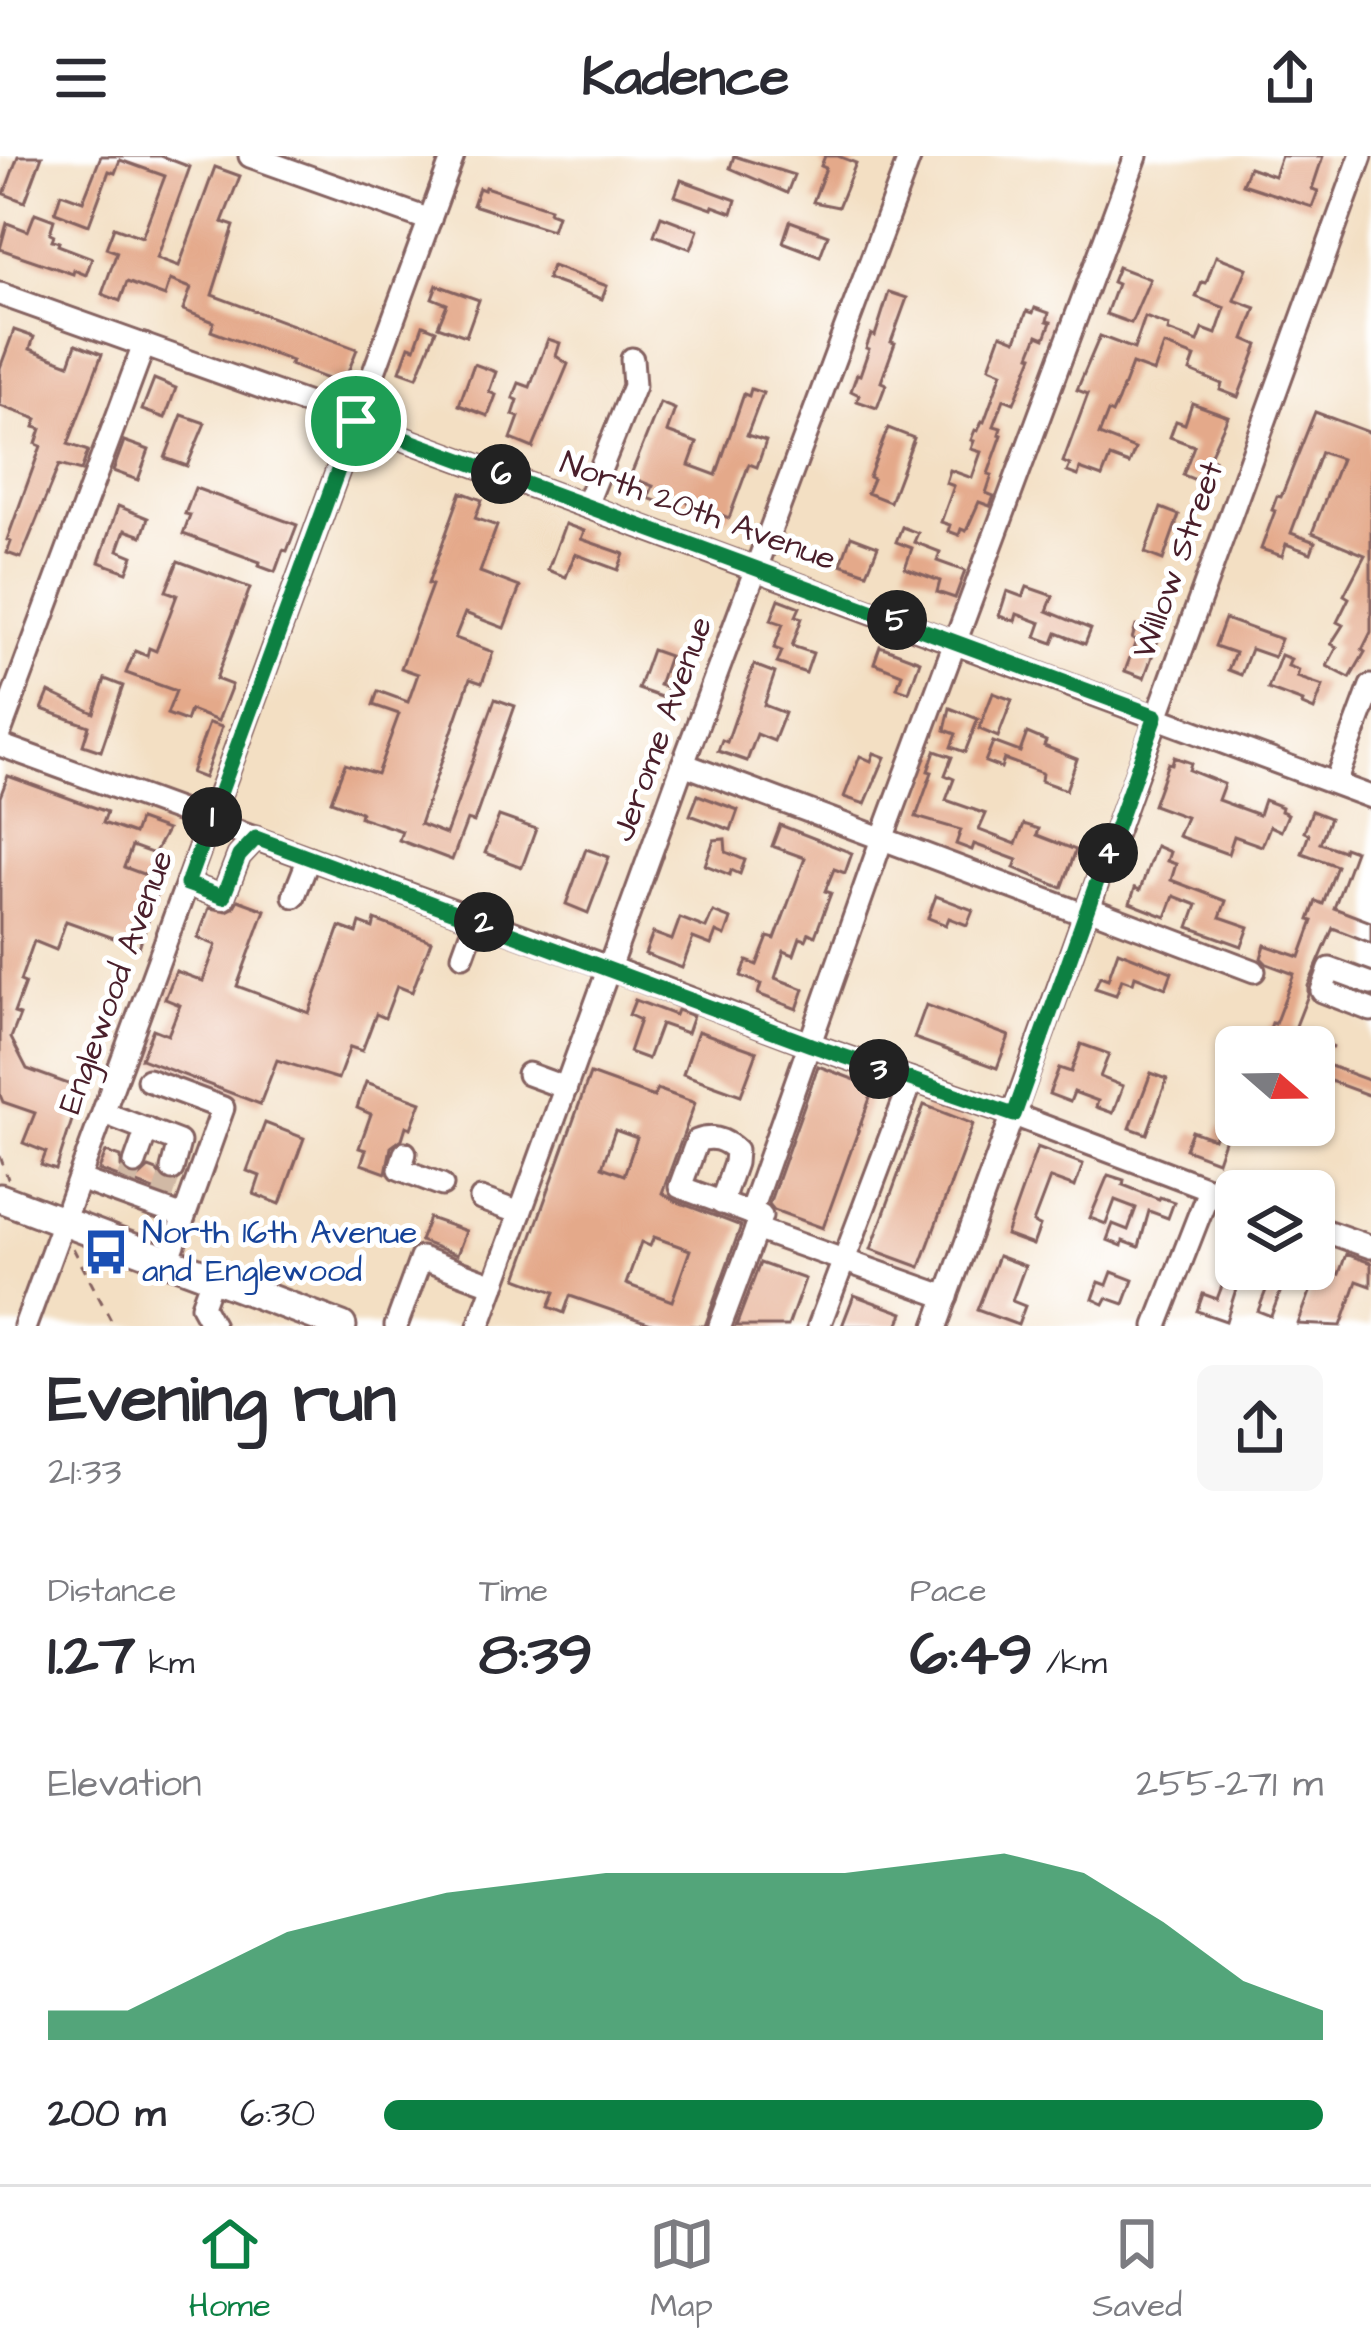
<!DOCTYPE html>
<meta charset="utf-8">
<style>
:root{--surface:#fff;--page:#f7f7f7;--text:#2b2b33;--muted:#7c7c81;--line:#e1e1e2;--accent:#0b8043}
body{margin:0;font-family:"Architects Daughter",sans-serif;background:var(--page);color:var(--text);height:100vh;display:flex;flex-direction:column;font-size:45px;white-space:nowrap}
*{box-sizing:border-box;margin:0}
p{font-size:39px;color:var(--muted)}
.icon{flex:none;width:66px;height:66px;fill:none;stroke:currentColor;stroke-width:2;stroke-linecap:round;stroke-linejoin:round}
.map{position:relative;height:1170px;overflow:hidden}
.drawer{display:flex;flex-direction:column;background:var(--surface);flex:1}
.drawer>*{flex:none}
.needle{width:78px;rotate:110deg}
.buttons{position:absolute;left:1215px;top:870px;display:grid;gap:24px}
.buttons a{display:grid;place-items:center;width:120px;height:120px;border-radius:18px;background:var(--surface);box-shadow:0 3px 9px #0004;font-size:60px}
.pin{position:absolute;display:grid;place-items:center;width:102px;height:102px;color:#fff;margin:-51px;border:6px solid #fff;border-radius:50%;box-shadow:0 3px 12px #0007}
.km{position:absolute;width:60px;height:60px;margin:-30px;border-radius:50%;background:#222;color:#fff;font-size:33px;line-height:60px;text-align:center}
.round{display:grid;place-items:center;flex:none;width:126px;height:126px;border-radius:18px;background:var(--page)}
.head{display:flex;align-items:center;justify-content:space-between;height:204px;padding:0 48px}
h1{font-size:66px;font-weight:700;line-height:90px}
.stats{display:grid;grid-template-columns:repeat(3,1fr);gap:18px;height:204px;padding:12px 48px}
.stats div{display:grid;align-content:center}
.stats b{font-size:60px;font-weight:700}
.stats small{font-size:33px;font-weight:400}
.stats p{font-size:33px}
.chart{height:336px;padding:24px 48px}
.chart p{display:flex;justify-content:space-between}
.chart svg{width:100%;height:216px;margin-top:12px;fill:var(--accent);opacity:.7}
ul{padding:0 48px;list-style:none;font-size:39px}
li{display:grid;grid-template-columns:192px 144px 1fr;align-items:center;height:90px}
li i{height:30px;border-radius:15px;background:var(--accent)}
header{display:flex;justify-content:space-between;align-items:center;height:156px;padding:0 48px;background:var(--surface);font-size:54px;font-weight:700}
.tab-bar{display:flex;justify-content:space-around;align-items:center;height:168px;border-top:3px solid var(--line);background:var(--surface);font-size:33px;color:var(--muted)}
.tab-bar a{display:grid;justify-items:center;gap:6px}
.tab-bar .current{color:var(--accent)}
.map>svg:first-child{display:block}
.building{fill:#e4a98a;fill-rule:evenodd}
.lines{fill:none;stroke-linecap:round;stroke-linejoin:round}
.minor-tunnel{stroke:#d1b9a5;stroke-width:21;stroke-dasharray:21 10;stroke-linecap:butt}
.minor-casing{stroke:#856260;stroke-width:27}
.major-casing{stroke:#856260;stroke-width:33}
.path{stroke:#856260;stroke-width:3;stroke-dasharray:9 9;stroke-linecap:butt}
.minor{stroke:#fff;stroke-width:21}
.major{stroke:#fff;stroke-width:27}
.route-casing{stroke:#fff;stroke-width:24}
.route{stroke:#0b8043;stroke-width:15}
.labels{text-anchor:middle;dominant-baseline:central;stroke-width:10;stroke-linejoin:round;paint-order:stroke}
.street-label{font-size:33px;fill:#4a1f2b;stroke:#fff}
.transit-label{font-size:33px;fill:#164399;stroke:#fff;text-anchor:start}
</style>
<header><svg class="icon" aria-label="menu" viewBox="0 0 24 24"><path d="M4 6h16M4 12h16M4 18h16"/></svg>Kadence<svg class="icon" aria-label="share" viewBox="0 0 24 24"><path d="M12 15V3M7 8l5-5 5 5M5 13v7h14v-7"/></svg></header>
<div class="map">
<svg width="1371" height="1170" viewBox="0 0 1371 1170">
<rect width="100%" height="100%" fill="#fff"/>
<filter id="ink" filterUnits="userSpaceOnUse"><feTurbulence type="fractalNoise" baseFrequency=".00833" numOctaves="2"/><feDisplacementMap in="SourceGraphic" scale="24" xChannelSelector="R" yChannelSelector="G"/><feConvolveMatrix kernelMatrix="1 2 1 2 8 2 1 2 1" color-interpolation-filters="sRGB"/></filter>
<filter id="wash" filterUnits="userSpaceOnUse"><feTurbulence type="fractalNoise" baseFrequency=".004" numOctaves="4" result="noise"/><feDisplacementMap in="SourceGraphic" scale="48" xChannelSelector="R" yChannelSelector="G"/><feGaussianBlur stdDeviation="2.7" result="paint"/><feColorMatrix in="noise" values="0 0 0 0 0 0 0 0 0 0 0 0 0 0 0 0 0 1.4 0 .05"/><feComposite in="paint" operator="in"/></filter>
<g filter="url(#wash)">
<rect width="100%" height="100%" fill="#f3dfc3"/>
<g id="blocks">
<g class="building">
<path d="M18 0H42L25 46 4 38Z"/>
<path d="M101 0H161L190 11 157 102 179 110 215 11 240 20 222 66 234 70 212 139 357 193 343 229 290 209 292 205 211 175 214 166 183 154 191 132 170 124 165 140 127 126 120 145 102 138 117 96 106 92 114 71 142 81 165 20 120 4 115 17 109 15 89 69 55 56 61 37 83 45Z"/>
<path d="M734 0 794 19 787 37 730 12Z"/>
<path d="M825 0H838L856 7 838 51 813 46 826 12 821 10Z"/>
<path d="M1281 0H1323L1312 33 1318 35 1312 51 1242 28 1249 11 1274 20Z"/>
<path d="M681 24 736 44 732 57 713 50 712 53 675 40Z"/>
<path d="M485 31 550 52 549 56 557 59 552 74 473 49 479 32 484 34Z"/>
<path d="M35 57 54 64 50 77 54 79 52 84 59 86 58 89 92 102 86 119 74 114 73 118 0 93 7 67 28 75Z"/>
<path d="M661 60 698 74 691 93 654 79Z"/>
<path d="M790 65 828 79 820 100 783 86Z"/>
<path d="M1216 100 1247 112 1234 144 1256 152 1244 183 1258 189 1238 241 1220 234 1222 228 1190 215 1195 201 1164 189 1154 216 1132 208 1118 245 1112 258 1108 256 1099 279 1135 293 1129 308 1110 301 1102 321 1080 313 1078 320 1067 316 1070 309 1063 306 1088 238 1077 234 1100 180 1134 193 1145 161 1169 170 1168 175 1198 186 1203 173 1216 178 1225 152 1196 141 1202 126 1206 127Z"/>
<path d="M552 110 607 130 602 143 547 123Z"/>
<path d="M1118 111 1150 123 1131 167 1106 158 1117 128 1112 126Z"/>
<path d="M437 129 479 144 466 180 438 170 447 148 432 142Z"/>
<path d="M889 136 907 142 891 186 895 187 881 226 886 228 877 252 857 245 859 239 851 235 857 218 860 219 869 193 866 192 871 178 875 180Z"/>
<path d="M1035 152 1049 157 1047 165 1051 166 1045 182 1038 179 1030 199 1033 200 1014 247 1004 243 994 270 1001 272 999 278 1002 279 988 318 992 319 986 337 994 340 990 350 979 346 966 375 961 373 959 379 948 375 950 369 941 366 954 330 946 327 950 314 972 322 981 296 971 293 974 285 971 284 975 274 978 275 982 265 984 266 1002 216 989 211 1001 178 1016 184 1027 155 1033 157Z"/>
<path d="M423 169 436 174 417 221 400 215 409 190 415 192Z"/>
<path d="M14 174 34 181 30 193 69 208 76 188 102 198 68 288 88 295 81 315 59 309 21 402 7 397 11 386 7 384 41 290 36 288 41 273 34 271 37 263 0 250V212Z"/>
<path d="M548 183 560 187 556 200 568 208 533 292 511 283 519 261 513 259 518 244 513 242 519 227 530 231Z"/>
<path d="M474 208 496 216 489 236 496 239 488 260 459 249Z"/>
<path d="M154 223 176 232 165 262 142 254Z"/>
<path d="M751 233 763 237 747 279 766 285 757 311 749 308 729 362 664 337 661 347 648 342 653 330 630 321 660 247 675 253 667 276 697 287 689 309 716 319 744 238 749 240Z"/>
<path d="M1192 247 1228 260 1209 302 1214 304 1210 316 1206 322 1200 320 1198 325 1183 319 1194 290 1170 281 1176 265 1185 268Z"/>
<path d="M1315 256 1371 277V476L1362 494 1365 496 1350 522 1327 510 1337 491 1331 488 1343 469 1337 466 1349 442 1344 439 1365 399 1312 377 1341 303 1321 296 1291 377 1315 386 1311 397 1286 388 1282 400 1261 393 1275 355 1272 354 1277 340 1281 341Z"/>
<path d="M182 259 205 267 187 310 165 302Z"/>
<path d="M888 272 914 282 890 346 867 337 873 323 869 321Z"/>
<path d="M124 285 149 294 138 324 113 315Z"/>
<path d="M195 332 297 369 287 395 283 394 275 416 259 410 260 406 183 378 190 359 185 358Z"/>
<path d="M461 336 482 344 475 362 497 370 480 416 520 431 504 472 465 457 455 482 493 496 482 527 470 523 420 668 446 678 495 543 515 550 474 666 467 664 452 704 399 684 402 675 360 661 361 656 331 645 345 608 377 618 399 558 373 549 378 535 408 546 418 518 401 512 432 429 428 428Z"/>
<path d="M118 350 148 362 142 380 125 374 118 394 133 400 127 416 99 406Z"/>
<path d="M1161 352 1179 359 1163 404 1145 397Z"/>
<path d="M565 368 584 375 581 383 624 398 618 414 575 398 566 421 548 414Z"/>
<path d="M902 371 918 377 914 386 940 396 937 405 965 415 955 442 937 436 940 425 905 412 912 392 896 386Z"/>
<path d="M851 380 878 390 867 417 841 408Z"/>
<path d="M178 405 250 432 216 523 232 529 218 565 190 554 186 565 167 558 176 535 126 517 135 495 147 500 149 492 156 495 177 439 166 435Z"/>
<path d="M1027 431 1053 440 1047 455 1091 473 1085 488 1057 477 1053 487 1036 481 1041 467 1017 458 1015 465 999 460 1007 435 1023 441Z"/>
<path d="M779 443 800 451 796 460 802 462 792 490 813 497 806 517 777 507 782 495 774 492 783 468 771 464Z"/>
<path d="M1148 460 1165 466 1144 522 1125 515 1136 485 1132 483 1136 470 1144 473Z"/>
<path d="M1225 463 1281 483 1274 501 1251 493 1241 519 1228 514 1235 497 1215 490Z"/>
<path d="M880 490 920 505 909 536 897 532 902 518 874 507Z"/>
<path d="M652 494 669 500 659 529 668 532 664 542 638 533Z"/>
<path d="M1281 499 1291 503 1288 510 1299 514 1297 521 1323 530 1314 554 1302 549 1303 546 1268 533Z"/>
<path d="M754 509 775 517 764 549 785 557 774 585 757 578 747 605 718 595 722 584 727 586Z"/>
<path d="M105 523 123 530 101 595 83 589 89 570 42 553 49 536 94 557Z"/>
<path d="M993 537 1012 544 998 581 979 573Z"/>
<path d="M950 552 978 563 965 596 951 591 956 578 945 574Z"/>
<path d="M209 567 222 571 204 622 191 617Z"/>
<path d="M1027 577 1046 585 1044 590 1077 603 1066 634 1041 625 1042 617 1004 603 1001 612 985 606 993 586 1020 596Z"/>
<path d="M935 595 952 601 945 619 954 623 946 644 986 658 979 674 1016 688 1024 668 1039 673 1037 679 1076 694 1062 732 1014 712 1017 704 974 688 972 694 956 688 961 674 916 661 932 616 928 615Z"/>
<path d="M874 597 885 601 865 648 844 641 860 600 871 605Z"/>
<path d="M1174 601 1191 607 1189 614 1224 628 1218 644 1259 659 1264 644 1282 651 1281 655 1288 658 1281 675 1270 670 1262 690 1234 680 1228 698 1178 680 1186 661 1153 649 1168 607 1172 608Z"/>
<path d="M8 620 107 656 103 667 134 678 139 664 167 674 154 698 132 690 124 711 162 725 139 791 66 765 56 794 34 785 20 825 25 827 14 857 20 859 11 882 27 913 82 933 56 1014 41 1009 46 996 23 987 35 957 3 946 0 939V641Z"/>
<path d="M698 639 738 654 731 674 690 659Z"/>
<path d="M1312 655 1330 662 1320 687 1343 695 1344 691 1355 695 1334 752 1371 766V787L1333 772 1308 830V839L1294 875 1334 891H1263L1272 867 1275 868 1294 818 1267 808 1261 802 1265 789 1300 801 1313 765 1309 764 1316 745 1323 748 1337 710 1302 697 1309 678 1304 676Z"/>
<path d="M499 660 536 673 522 711 485 697Z"/>
<path d="M780 669 852 697 845 717 834 713 825 735 831 737 815 780 809 777 806 784 800 782 794 799 784 795 775 822 804 833 797 853 758 838 761 828 741 820 747 805 757 809 768 781 775 783 805 702 772 690Z"/>
<path d="M725 683 726 696 745 704 740 718 731 714 730 719 705 709 714 684Z"/>
<path d="M1156 690 1170 696 1167 705 1176 708 1171 724 1226 745 1220 761 1249 771 1242 790 1189 771 1197 749 1174 740 1166 761 1130 747 1135 732 1140 734Z"/>
<path d="M586 693 609 701 588 757 566 748Z"/>
<path d="M936 740 973 754 967 769 949 762 946 769 928 762Z"/>
<path d="M238 744 265 754 237 830 309 857 340 771 357 777 360 767 373 772 375 764 431 785 412 836 397 830 385 862 376 858 362 895 350 891 338 923 277 904 260 948 141 903 153 873 168 879 180 849 165 843 176 815 203 825 216 789 198 782 209 752 227 755 233 752Z"/>
<path d="M713 756 731 763 725 780 716 776 711 789 693 782 682 812 645 798 653 777 672 784 680 762 706 772Z"/>
<path d="M1118 795 1172 816 1166 832 1135 820 1133 827 1122 823 1116 839 1095 832 1100 820 1108 823Z"/>
<path d="M635 844 675 859 677 854 693 860 687 877 661 868 648 903 629 896 640 864 629 859Z"/>
<path d="M926 849 1009 880 997 912 914 882Z"/>
<path d="M698 875 757 896 741 939 683 918Z"/>
<path d="M1081 888 1109 898 1100 921 1123 930 1113 957 1096 951 1098 945 1074 936 1070 946 1049 938 1059 912 1071 916Z"/>
<path d="M1314 904 1371 925V940L1314 919Z"/>
<path d="M818 910 874 931 823 1072 774 1054 769 1048Z"/>
<path d="M1151 917 1167 923 1147 978 1130 972Z"/>
<path d="M590 918 654 941 657 933 695 947 662 1037 675 1045 741 1070 705 1170H657L570 1140 564 1157 549 1151 555 1136 517 1122ZM615 974 637 982 624 1019 602 1011ZM654 1081 690 1094 672 1145 626 1128 641 1086 650 1090Z"/>
<path d="M366 926 421 946 411 972 406 970 402 983 391 991 386 1017 361 1008 366 994 359 992 371 958 357 952Z"/>
<path d="M924 949 973 968 920 1111 871 1093Z"/>
<path d="M265 967 304 982 280 1048 254 1038 260 1020 247 1015Z"/>
<path d="M1219 970 1228 973 1217 1005 1185 993 1192 975 1214 983Z"/>
<path d="M1037 991 1083 1008 1075 1031 1050 1022 1033 1067 1040 1070 1033 1089 1006 1079Z"/>
<path d="M106 996 121 1001V1011L129 1021H139L149 1012 157 1015 162 1024 174 1028 170 1040 99 1014Z"/>
<path d="M1108 1019 1124 1024 1123 1029 1159 1043 1160 1041 1174 1046 1168 1062 1149 1055 1139 1091 1123 1085 1122 1090 1107 1084 1113 1068 1128 1074 1136 1052 1115 1044 1106 1068 1090 1062Z"/>
<path d="M429 1062 466 1075 457 1099 420 1085Z"/>
<path d="M1346 1098 1371 1107V1130L1357 1125 1341 1170 1298 1168 1312 1131 1289 1122 1286 1130 1283 1129 1271 1160 1258 1155 1270 1124 1242 1114 1226 1165 1197 1155 1203 1138 1217 1143 1230 1109 1242 1113H1314V1108L1339 1118Z"/>
<path d="M998 1100 1025 1110 1012 1145 1025 1150 1018 1169 977 1154Z"/>
<path d="M760 1107 805 1123 788 1170H736Z"/>
<path d="M1112 1116 1133 1124 1124 1148 1107 1142 1104 1148 1093 1143 1099 1126 1107 1129Z"/>
<path d="M854 1139 903 1157 898 1170H842Z"/>
</g>
</g>
</g>
<g filter="url(#ink)">
<use href="#blocks" fill-opacity="0" stroke="#856260" stroke-width="3"/>
<g class="lines">
<g class="minor-tunnel">
<path d="M127 1025 135 1007"/>
<path d="M162 1042 172 1013"/>
</g>
<g class="minor-casing">
<g id="minor">
<path d="M250 0 430 64"/>
<path d="M0 138 356 265 1371 641"/>
<path d="M586 349 634 230 632 203"/>
<path d="M0 576 144 189"/>
<path d="M0 589 610 812 811 889 1014 959 1236 1043"/>
<path d="M683 608 1086 759"/>
<path d="M1335 627 1371 530"/>
<path d="M187 728 223 741 239 700 256 682"/>
<path d="M294 740 309 702"/>
<path d="M1088 752 1254 815"/>
<path d="M463 799 476 763"/>
<path d="M1371 828 1330 813 1322 835 1371 854"/>
<path d="M528 918 566 932"/>
<path d="M148 924 223 952 184 1061"/>
<path d="M104 957 179 986 172 1013"/>
<path d="M405 997 400 1013 442 1029"/>
<path d="M135 1007 147 973"/>
<path d="M79 1023 184 1061 168 1105"/>
<path d="M481 1043 520 1057"/>
<path d="M721 1047 735 1007 736 994C724 983 712 979 697 985L680 1031 750 1057"/>
<path d="M1314 1071 1371 1091"/>
<path d="M756 1073 947 1141"/>
<path d="M212 1122 202 1150 213 1170"/>
<path d="M25 1170 453 0"/>
<path d="M396 1170 421 1102 494 1129"/>
<path d="M479 1170 683 608 910 0"/>
<path d="M720 1170 761 1060 750 1057 882 683 1136 0"/>
<path d="M819 1170 912 924"/>
<path d="M936 1170 1361 0"/>
<path d="M1156 1170 1209 1034"/>
</g>
</g>
<g class="major-casing">
<path id="major" d="M0 1042 342 1170"/>
</g>
<g class="path">
<path d="M0 1000 8 1023"/>
<path d="M73 1092 114 1170"/>
</g>
<use href="#minor" class="minor"/>
<use href="#major" class="major"/>
</g>
</g>
<g class="lines" filter="url(#ink)">
<g class="route-casing">
<path id="route" d="M356 265 1156 560 1014 959 811 889 256 682 239 700 223 741 187 728Z"/>
</g>
<use href="#route" class="route"/>
</g>
<defs>
<g id="bus-bare" transform="scale(3.6)"><path d="M-5-6H5V4H4V6H2V4H-2V6H-4V4H-5ZM-3.5-4V0h7V-4ZM-3.5 1.2v1.5H-2V1.2ZM2 1.2v1.5H3.5V1.2Z" fill="#1a4fb4" stroke="#fff" stroke-width="2.5" paint-order="stroke"/></g>
</defs>
<g fill-rule="evenodd">
<use href="#bus-bare" x="106" y="1096"/>
</g>
<g class="labels">
<g class="street-label">
<text transform="translate(698 355) rotate(20)">North 20th Avenue</text>
<text transform="translate(1178 404) rotate(-70)">Willow Street</text>
<text transform="translate(662 573) rotate(-70)">Jerome Avenue</text>
<text transform="translate(116 826) rotate(-70)">Englewood Avenue</text>
</g>
<g class="transit-label">
<text x="142" y="1077">North 16th Avenue<tspan x="142" dy="38">and Englewood</tspan></text>
</g>
</g>
</svg>
<div class="buttons">
<a><svg class="needle" viewBox="-14 -14 28 28"><path d="M0-13l5 13h-10z" fill="#e53935"/><path d="M0 13l5-13h-10z" fill="#7c7c81"/></svg></a>
<a><svg class="icon" aria-label="layers" viewBox="0 0 24 24"><path d="M12 4l9 5-9 5-9-5zM3 14l9 5 9-5"/></svg></a>
</div>
<div class="pin" style="left:356px;top:265px;background:#1e9e55"><svg class="icon" aria-label="arrive" viewBox="0 0 24 24"><path d="M6 21V4h12l-3 4 3 4H6"/></svg></div>
<b class="km" style="left:212px;top:661px">1</b>
<b class="km" style="left:484px;top:766px">2</b>
<b class="km" style="left:879px;top:913px">3</b>
<b class="km" style="left:1108px;top:697px">4</b>
<b class="km" style="left:897px;top:464px">5</b>
<b class="km" style="left:501px;top:318px">6</b>
</div>
<section class="drawer">
<div class="head"><div><h1>Evening run</h1><p>21:33</p></div><a class="round"><svg class="icon" aria-label="share" viewBox="0 0 24 24"><path d="M12 15V3M7 8l5-5 5 5M5 13v7h14v-7"/></svg></a></div>
<div class="stats">
<div><p>Distance</p><b>1.27<small> km</small></b></div>
<div><p>Time</p><b>8:39</b></div>
<div><p>Pace</p><b>6:49<small> /km</small></b></div>
</div>
<div class="chart"><p><span>Elevation</span>255–271 m</p>
<svg viewBox="0 0 160 44" preserveAspectRatio="none"><path d="M0 44V38L10 38L20 30L30 22L40 18L50 14L60 12L70 10L80 10L90 10L100 10L110 8L120 6L130 10L140 20L150 32L160 38V44z"/></svg>
</div>
<ul>
<li><b>200 m</b>6:30<i style="width:100%"></i></li>
</ul>
</section>
<nav class="tab-bar">
<a class="current"><svg class="icon" aria-label="home" viewBox="0 0 24 24"><path d="M3 11l9-7 9 7M6 9v11h12V9"/></svg>Home</a>
<a><svg class="icon" aria-label="map" viewBox="0 0 24 24"><path d="M3 6l6-2 6 2 6-2v14l-6 2-6-2-6 2zM9 4v14M15 6v14"/></svg>Map</a>
<a><svg class="icon" aria-label="saved" viewBox="0 0 24 24"><path d="M7 4h10v16l-5-4-5 4z"/></svg>Saved</a>
</nav>
